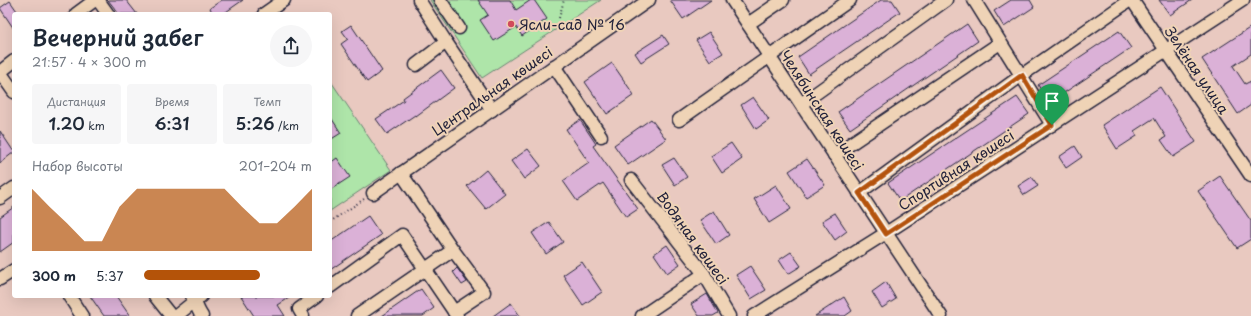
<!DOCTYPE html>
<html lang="ru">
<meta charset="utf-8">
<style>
:root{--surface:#fff;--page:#f6f6f7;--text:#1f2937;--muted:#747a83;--accent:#b45309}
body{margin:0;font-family:"Playpen Sans",sans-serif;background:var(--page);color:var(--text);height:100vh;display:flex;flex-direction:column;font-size:15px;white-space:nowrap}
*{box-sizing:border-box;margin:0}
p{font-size:13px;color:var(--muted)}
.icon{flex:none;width:22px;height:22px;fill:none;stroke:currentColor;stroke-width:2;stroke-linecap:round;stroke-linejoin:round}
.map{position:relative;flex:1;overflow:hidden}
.panel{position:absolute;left:12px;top:12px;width:320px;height:286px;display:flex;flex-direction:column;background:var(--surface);border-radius:4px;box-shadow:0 4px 16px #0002}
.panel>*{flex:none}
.pin{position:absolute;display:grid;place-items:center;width:34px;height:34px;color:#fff;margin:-41px -17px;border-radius:50% 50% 50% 0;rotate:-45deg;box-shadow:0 0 4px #0007}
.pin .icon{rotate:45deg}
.round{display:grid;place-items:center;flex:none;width:42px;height:42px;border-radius:21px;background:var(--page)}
.summary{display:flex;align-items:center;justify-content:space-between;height:68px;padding:0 20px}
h1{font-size:22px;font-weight:600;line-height:30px}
.figures{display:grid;grid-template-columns:repeat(3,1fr);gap:6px;height:68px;padding:4px 20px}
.figures div{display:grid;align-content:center;border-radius:4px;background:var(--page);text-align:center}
.figures b{font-size:17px;font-weight:600}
.figures small{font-size:11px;font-weight:400}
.figures p{font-size:11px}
.chart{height:112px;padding:8px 20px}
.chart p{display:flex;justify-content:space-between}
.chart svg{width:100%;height:72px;margin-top:4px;fill:var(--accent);opacity:.7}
ul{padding:0 20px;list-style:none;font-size:13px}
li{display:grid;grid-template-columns:64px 48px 1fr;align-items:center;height:30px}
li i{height:10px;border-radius:5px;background:var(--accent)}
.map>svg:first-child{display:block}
.green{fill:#aee5a9;stroke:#688472}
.building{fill:#dbb1d7;stroke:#22223b}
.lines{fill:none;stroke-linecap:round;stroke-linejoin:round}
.minor-casing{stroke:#22223b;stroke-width:15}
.path{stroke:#22223b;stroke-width:2;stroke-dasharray:1 3;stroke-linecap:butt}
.minor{stroke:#efd3b6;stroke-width:12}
.route-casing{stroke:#fff;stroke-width:8}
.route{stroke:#b45309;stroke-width:5}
.poi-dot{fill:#d1495b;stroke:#efd3b6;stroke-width:1.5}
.labels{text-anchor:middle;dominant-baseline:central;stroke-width:4;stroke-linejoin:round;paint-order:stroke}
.poi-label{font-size:14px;fill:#22223b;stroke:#efd3b6;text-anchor:start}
.street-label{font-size:14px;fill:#22223b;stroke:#efd3b6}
</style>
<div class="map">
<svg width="1251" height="316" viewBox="0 0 1251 316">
<rect width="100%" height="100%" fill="#e9c9c0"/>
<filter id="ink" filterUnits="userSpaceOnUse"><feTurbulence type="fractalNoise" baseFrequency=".025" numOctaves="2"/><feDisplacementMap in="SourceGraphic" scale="8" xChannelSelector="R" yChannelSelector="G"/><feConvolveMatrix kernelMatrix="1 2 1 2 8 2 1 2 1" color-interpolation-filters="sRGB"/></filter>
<g filter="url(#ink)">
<g class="green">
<path d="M430 0H601L482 78Z"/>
<path d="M330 80 391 170 330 211Z"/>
</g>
<g class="building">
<path d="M108 0H126L137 14H119Z"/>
<path d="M222 0H243L223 14H213L210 8Z"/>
<path d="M478 0H510L516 10 531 0H534L547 19 522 36 516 27 494 41 480 20 488 15Z"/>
<path d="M670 0H711L683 19Z"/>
<path d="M881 0H892L900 12 809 74 798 57Z"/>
<path d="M1011 0H1030L1034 7 1004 27 994 11Z"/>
<path d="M1159 0H1192L1170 15Z"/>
<path d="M10 1 19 14H14V29L0 8Z"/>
<path d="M967 24 978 41 850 129 838 112Z"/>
<path d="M351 25 382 71 367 82 341 44 348 39 342 31Z"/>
<path d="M1251 27V54L1233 66 1245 84 1251 81V105L1238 114 1202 59Z"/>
<path d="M1119 31 1131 48 1049 103 1038 85Z"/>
<path d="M709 32 723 53 710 61 696 40Z"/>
<path d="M663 35 669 44 641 62 635 53Z"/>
<path d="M612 63 634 95 607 114 585 82Z"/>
<path d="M441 70 454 88 416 116 415 115 387 134 376 119 404 100 403 98Z"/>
<path d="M1160 87 1196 142 1173 157 1161 140 1166 137 1154 118 1134 131 1137 136 1117 149 1102 125Z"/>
<path d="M753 97 769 120 756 129 741 105Z"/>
<path d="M1017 97 1029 114 900 201 888 183Z"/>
<path d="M330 116 341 133 330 140Z"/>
<path d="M651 119 666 139 628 165 614 145Z"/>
<path d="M580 120 596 144 593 146 638 209 626 217 603 183 577 201 563 181 589 163 566 129Z"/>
<path d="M0 131 14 152 0 163Z"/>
<path d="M731 143 742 159 722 173 711 156Z"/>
<path d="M1075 146 1082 157 1066 168 1059 157Z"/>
<path d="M528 149 541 166 524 179 511 161Z"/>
<path d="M337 158 350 177 330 190V163Z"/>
<path d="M674 158 687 177 675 185 662 165Z"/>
<path d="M807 159 825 185 806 197 789 171Z"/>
<path d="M486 170 505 194 486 209 467 186Z"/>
<path d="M1220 176 1251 221V239L1237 248 1198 191Z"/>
<path d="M1032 177 1038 186 1024 195 1018 186Z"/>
<path d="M776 185 791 209 769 223 754 199Z"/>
<path d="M14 207V242L0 252V217Z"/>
<path d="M714 211 729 235 716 244 700 220Z"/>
<path d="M835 213 847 231 835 240 822 221Z"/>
<path d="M368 216 381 235 330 270V242Z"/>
<path d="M549 222 563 242 546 254 532 233Z"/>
<path d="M667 245 680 264 667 273 654 254Z"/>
<path d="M791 252 801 266 788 274 779 260Z"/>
<path d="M582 262 602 292 583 305 563 275Z"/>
<path d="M750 266 766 290 751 299 736 275Z"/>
<path d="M457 268 467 282 462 285 453 272Z"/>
<path d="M886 282 896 299 882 308 872 292Z"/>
<path d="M421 289 434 308 423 316H382Z"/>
<path d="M707 294 718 313 713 316H699L691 304Z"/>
<path d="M90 296H116L130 316H104Z"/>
<path d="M241 296H292L278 305 285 316H254Z"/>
<path d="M844 297 852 311 845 316H815Z"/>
<path d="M511 303 520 316H493Z"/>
</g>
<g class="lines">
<g class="minor-casing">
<g id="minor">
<path d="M98 0 108 14"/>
<path d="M419 0 446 42"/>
<path d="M440 0 459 28"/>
<path d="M732 0 941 316"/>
<path d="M974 0 1052 125"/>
<path d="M1132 0 1251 176"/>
<path d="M76 14 95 0"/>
<path d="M264 14 284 0"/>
<path d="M748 24 783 0"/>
<path d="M416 65 446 42 492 110"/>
<path d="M554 66 601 136"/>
<path d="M0 72 14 92"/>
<path d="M0 72 14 61"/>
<path d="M801 104 946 0"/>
<path d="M679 120 850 0"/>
<path d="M834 155 1000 43"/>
<path d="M631 180 704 274 729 316"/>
<path d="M373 193 649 0"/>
<path d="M859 193 1022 75 1130 0"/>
<path d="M0 198 14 188"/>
<path d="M453 250 484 292 454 312"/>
<path d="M0 279 14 270"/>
<path d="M330 287 402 235 457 316"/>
<path d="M69 296 82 316"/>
<path d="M155 296 171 316"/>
<path d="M192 296C196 302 197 310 202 316"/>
<path d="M176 316 201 296"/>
<path d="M303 316 299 309 317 296"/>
<path d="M357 316 453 250 401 173"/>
<path d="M642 316 704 274"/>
<path d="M754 316 886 233 1243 0"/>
</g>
</g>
<g class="path">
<path d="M559 18 564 0"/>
<path d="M330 222 364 199"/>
</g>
<use href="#minor" class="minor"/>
</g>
</g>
<g class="lines" filter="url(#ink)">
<g class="route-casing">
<path id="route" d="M1022 75 1052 125 886 234 859 193Z"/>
</g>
<use href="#route" class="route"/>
</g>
<circle class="poi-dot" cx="511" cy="24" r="4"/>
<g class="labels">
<g class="poi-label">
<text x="519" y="24">Ясли-сад № 16</text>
</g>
<g class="street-label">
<text transform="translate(1197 70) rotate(56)">Зелёная улица</text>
<text transform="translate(492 91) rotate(-35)">Центральная көшесі</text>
<text transform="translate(822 110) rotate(57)">Челябинская көшесі</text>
<text transform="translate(956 170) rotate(-33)">Спортивная көшесі</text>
<text transform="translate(693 238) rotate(54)">Водяная көшесі</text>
</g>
</g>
</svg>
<div class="pin" style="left:1052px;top:125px;background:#1e9e55"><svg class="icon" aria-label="arrive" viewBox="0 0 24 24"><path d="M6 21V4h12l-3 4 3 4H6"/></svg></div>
<section class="panel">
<div class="summary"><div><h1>Вечерний забег</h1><p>21:57 · 4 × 300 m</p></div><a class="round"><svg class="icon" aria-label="share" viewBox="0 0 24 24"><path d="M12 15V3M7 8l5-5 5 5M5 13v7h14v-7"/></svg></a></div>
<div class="figures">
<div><p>Дистанция</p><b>1.20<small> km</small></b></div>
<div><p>Время</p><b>6:31</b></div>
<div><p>Темп</p><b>5:26<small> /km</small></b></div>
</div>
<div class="chart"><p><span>Набор высоты</span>201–204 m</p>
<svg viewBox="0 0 160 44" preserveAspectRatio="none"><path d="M0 44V6L10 17L20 27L30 38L40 38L50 17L60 6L70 6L80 6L90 6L100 6L110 6L120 17L130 27L140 27L150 17L160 6V44z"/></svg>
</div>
<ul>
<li><b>300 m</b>5:37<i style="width:69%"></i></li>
</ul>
</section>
</div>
